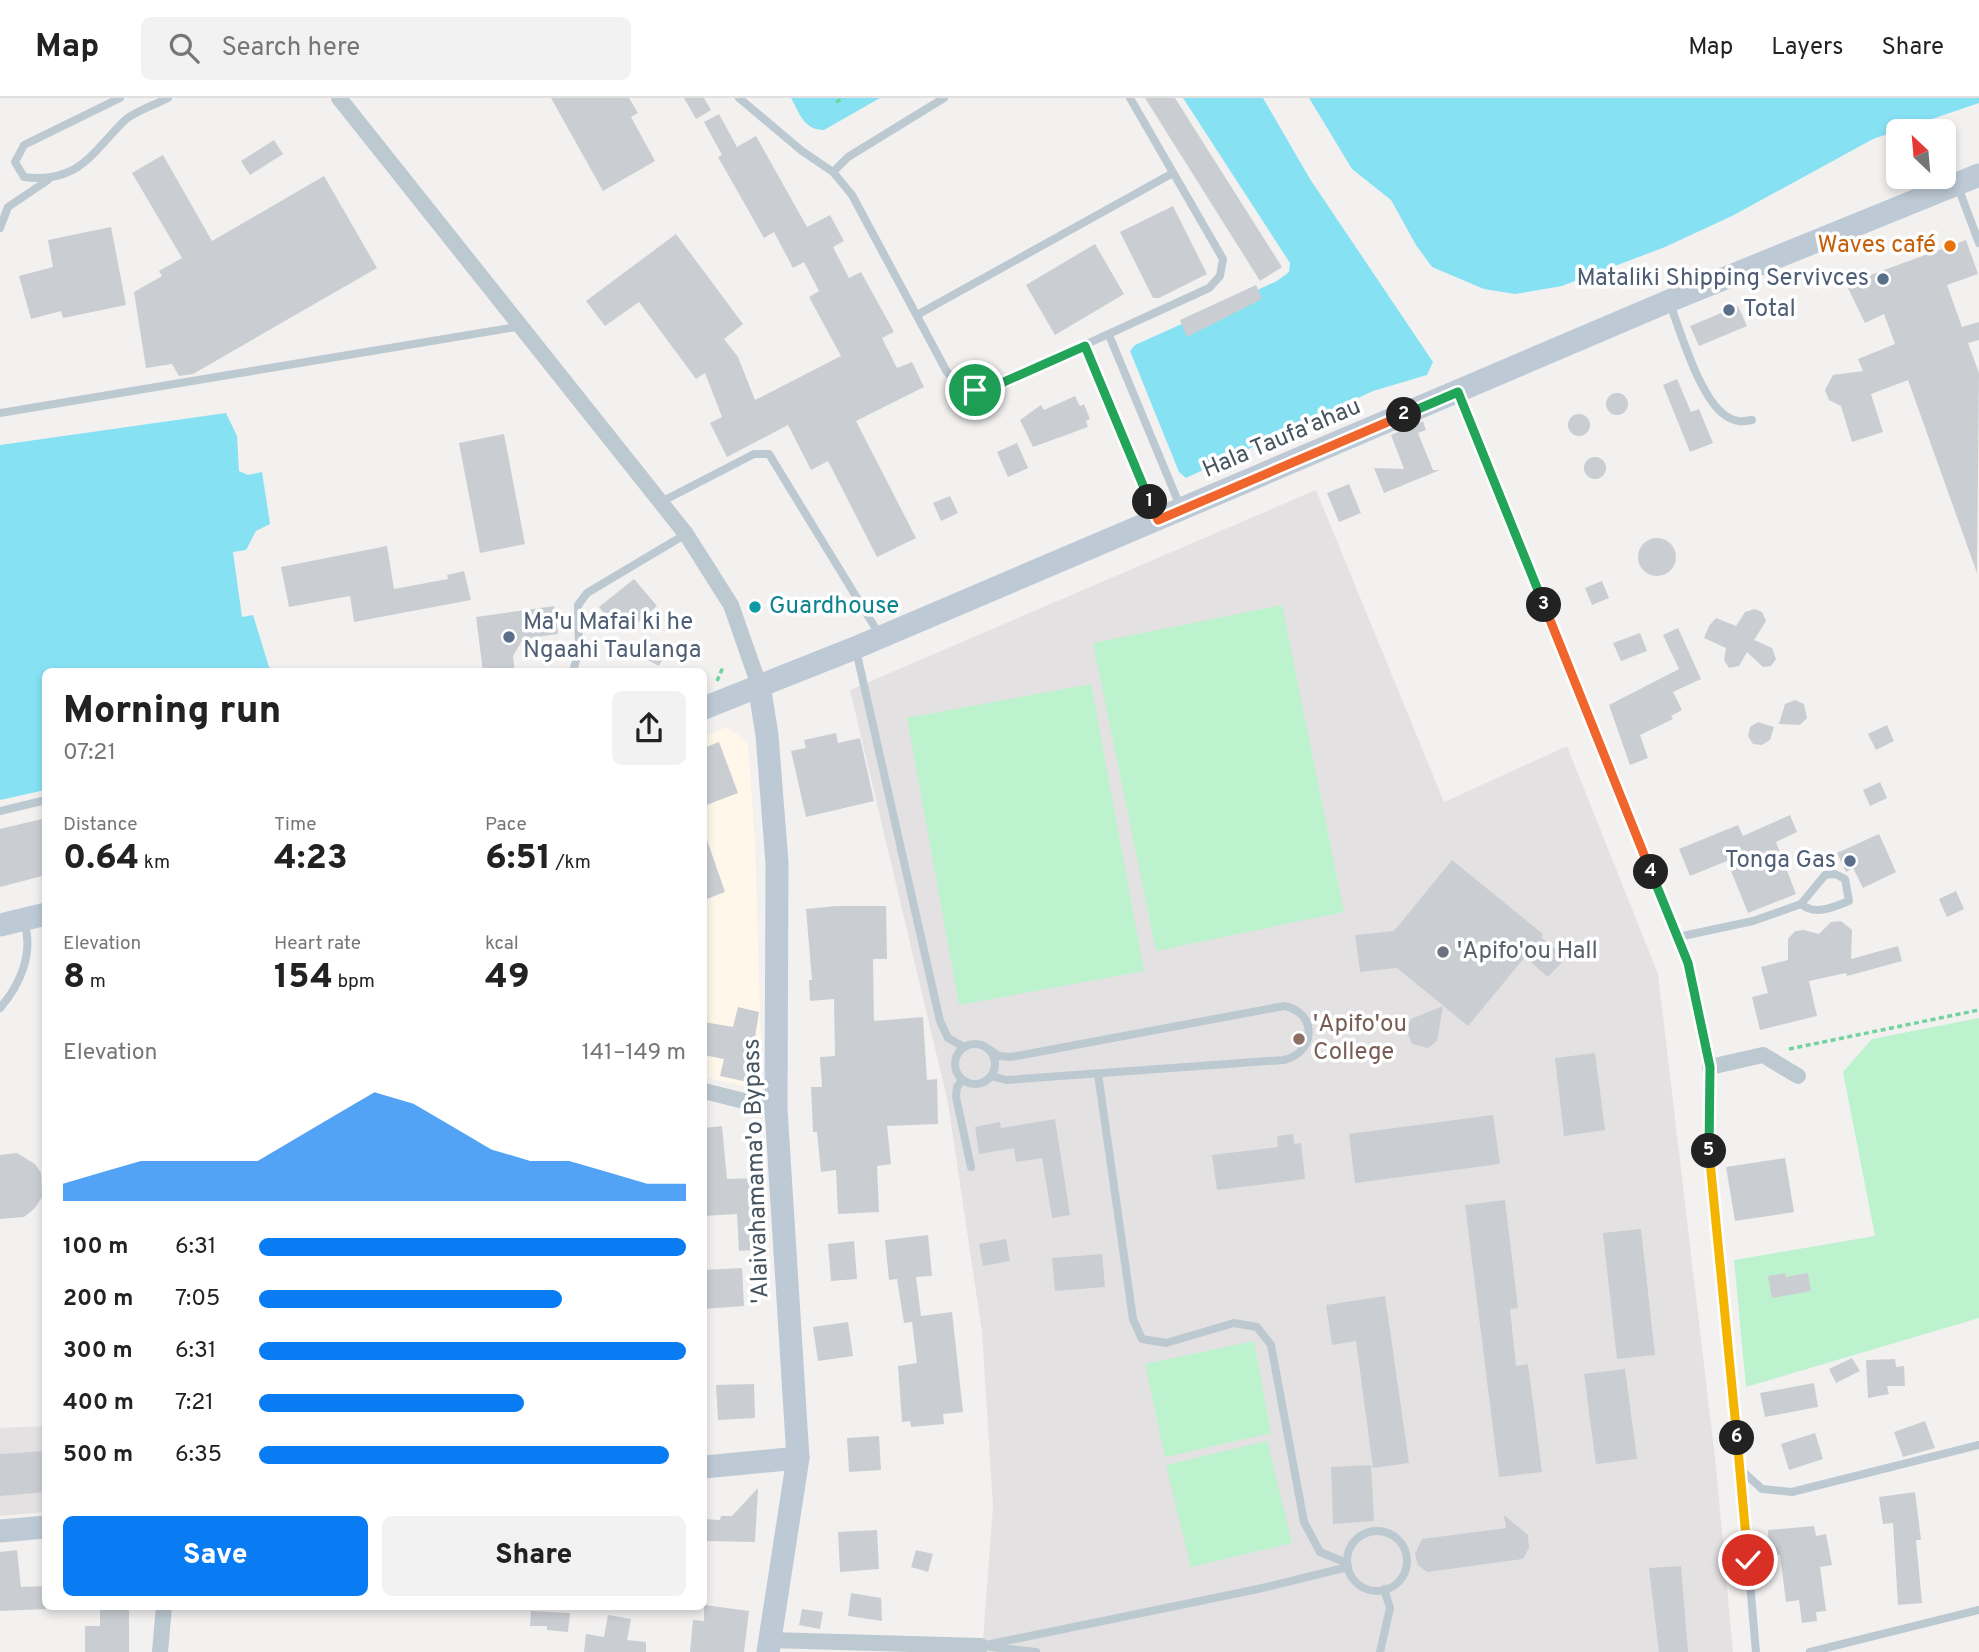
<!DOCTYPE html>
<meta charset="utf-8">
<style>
:root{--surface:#fff;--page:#f2f2f2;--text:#222;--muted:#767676;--line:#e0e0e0;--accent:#0a7cf3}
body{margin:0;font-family:Overpass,sans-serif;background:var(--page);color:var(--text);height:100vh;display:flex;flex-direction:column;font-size:26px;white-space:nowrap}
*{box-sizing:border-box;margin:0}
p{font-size:23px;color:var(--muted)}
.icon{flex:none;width:38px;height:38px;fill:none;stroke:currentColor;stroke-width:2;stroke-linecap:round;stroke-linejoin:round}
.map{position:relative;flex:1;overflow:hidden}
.details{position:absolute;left:42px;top:570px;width:665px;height:942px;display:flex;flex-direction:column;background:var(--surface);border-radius:10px;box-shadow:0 4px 10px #0003}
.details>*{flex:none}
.needle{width:46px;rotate:334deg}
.tools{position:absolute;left:1886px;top:21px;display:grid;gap:14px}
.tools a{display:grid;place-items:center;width:70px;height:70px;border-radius:10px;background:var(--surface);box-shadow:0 4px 10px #0003;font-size:35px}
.pin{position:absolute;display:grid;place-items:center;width:60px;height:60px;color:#fff;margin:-30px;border:4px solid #fff;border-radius:50%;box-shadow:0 2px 7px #0007}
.km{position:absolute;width:35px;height:35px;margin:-18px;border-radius:50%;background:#222;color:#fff;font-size:19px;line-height:35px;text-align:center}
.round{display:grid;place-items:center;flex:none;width:74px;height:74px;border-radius:10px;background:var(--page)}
.headline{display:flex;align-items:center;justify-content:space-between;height:119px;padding:0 21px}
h1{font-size:38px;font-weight:800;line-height:52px}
.figures{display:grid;grid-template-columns:repeat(3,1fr);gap:10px;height:119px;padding:7px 21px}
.figures div{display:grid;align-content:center}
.figures b{font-size:35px;font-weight:800}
.figures small{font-size:19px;font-weight:400}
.figures p{font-size:19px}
.chart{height:196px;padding:14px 21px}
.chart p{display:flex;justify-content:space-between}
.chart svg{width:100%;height:126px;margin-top:7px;fill:var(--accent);opacity:.7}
.button{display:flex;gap:14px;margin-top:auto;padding:14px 21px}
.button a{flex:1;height:80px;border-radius:10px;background:var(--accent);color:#fff;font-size:28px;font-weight:800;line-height:80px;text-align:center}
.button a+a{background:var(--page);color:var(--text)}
ul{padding:0 21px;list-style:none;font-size:23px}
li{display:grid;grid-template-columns:112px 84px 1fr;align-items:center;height:52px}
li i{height:18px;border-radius:9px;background:var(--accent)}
header{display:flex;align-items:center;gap:42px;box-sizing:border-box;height:98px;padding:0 35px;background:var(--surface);border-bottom:2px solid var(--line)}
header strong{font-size:33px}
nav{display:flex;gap:38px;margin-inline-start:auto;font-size:24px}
.search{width:490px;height:63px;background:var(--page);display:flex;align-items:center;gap:18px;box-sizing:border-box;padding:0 24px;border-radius:10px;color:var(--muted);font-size:26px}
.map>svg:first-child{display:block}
.commercial{fill:#fef7ea}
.education{fill:#e4e1e2}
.green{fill:#bcf3ce}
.water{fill:#86e2f3}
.building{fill:#caced3}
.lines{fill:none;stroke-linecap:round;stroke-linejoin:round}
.path{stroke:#71d49e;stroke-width:3.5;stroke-dasharray:5 3.5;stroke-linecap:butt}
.lane{stroke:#bdc9d1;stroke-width:8}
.street{stroke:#bdc9d1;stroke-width:16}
.secondary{stroke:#bdcad5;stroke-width:23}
.split-1-casing{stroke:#fff;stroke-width:14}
.split-2-casing{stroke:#fff;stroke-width:14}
.split-3-casing{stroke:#fff;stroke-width:14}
.split-4-casing{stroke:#fff;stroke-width:14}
.split-5-casing{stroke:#fff;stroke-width:14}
.split-6-casing{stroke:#fff;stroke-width:14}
.split-7-casing{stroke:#fff;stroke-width:14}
.split-1{stroke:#22a559;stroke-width:9}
.split-2{stroke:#f0652b;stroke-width:9}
.split-3{stroke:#22a559;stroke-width:9}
.split-4{stroke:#f0652b;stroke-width:9}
.split-5{stroke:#22a559;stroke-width:9}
.split-6{stroke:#f5b400;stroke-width:9}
.split-7{stroke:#f5b400;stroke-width:9}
.food-dot{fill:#e8710a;stroke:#fff;stroke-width:2.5}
.service-dot{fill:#5c6f8a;stroke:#fff;stroke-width:2.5}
.culture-dot{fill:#0f9aa8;stroke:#fff;stroke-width:2.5}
.worship-dot{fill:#6b7280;stroke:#fff;stroke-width:2.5}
.education-dot{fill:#8d6e63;stroke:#fff;stroke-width:2.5}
.labels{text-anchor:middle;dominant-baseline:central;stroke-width:7;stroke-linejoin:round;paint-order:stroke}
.food-label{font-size:24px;fill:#c56008;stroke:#fff;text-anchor:end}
.service-label{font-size:24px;fill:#4e5e75;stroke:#fff;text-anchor:end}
.street-label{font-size:24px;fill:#475560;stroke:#fff}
.culture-label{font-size:24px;fill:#0d838f;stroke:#fff;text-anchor:start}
.worship-label{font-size:24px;fill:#5b616d;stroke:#fff;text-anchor:start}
.education-label{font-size:24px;fill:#785e54;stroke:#fff;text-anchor:start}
</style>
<header>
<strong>Map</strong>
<div class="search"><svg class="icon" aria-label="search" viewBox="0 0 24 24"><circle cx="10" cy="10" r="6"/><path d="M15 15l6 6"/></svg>Search here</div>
<nav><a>Map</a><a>Layers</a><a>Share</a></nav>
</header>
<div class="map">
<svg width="1979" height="1554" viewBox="0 0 1979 1554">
<rect width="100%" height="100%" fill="#f3f0f0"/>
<path class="commercial" d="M727 629 748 644 755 745 762 981 757 991 704 979V638Z"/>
<g class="education">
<path d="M1316 392 1444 704 1567 648 1658 876 1716 1369 1733 1554H982L993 1408 982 1234 948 1005 850 592Z"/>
<path d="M0 1328 1 1330 45 1328V1414L0 1418Z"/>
</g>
<g class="green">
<path d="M1282 507 1344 814 1156 853 1093 545Z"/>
<path d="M1091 586 1144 873 959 907 907 620Z"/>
<path d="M1979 920V1220L1746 1289 1734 1162 1875 1138 1843 974 1872 941Z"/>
<path d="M1254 1243 1271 1335 1165 1359 1145 1266Z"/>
<path d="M1267 1343 1292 1445 1191 1469 1166 1367Z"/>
</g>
<g class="water">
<path d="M791 0H880L824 32C804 32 800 16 791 0Z"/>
<path d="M1183 0H1263L1310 81 1433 264 1427 277 1373 293 1186 380 1179 374 1130 253 1135 247 1277 183 1289 174 1290 165Z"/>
<path d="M1309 0H1979V5L1873 41 1732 118 1665 149 1562 188 1515 196 1484 191 1432 169 1416 147 1391 102 1352 71Z"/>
<path d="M226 315 237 338 239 373 248 377 262 374 270 426 256 433 246 452 233 454 242 519 253 517 269 569 275 574H46L45 692 0 702V347Z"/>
</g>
<g class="building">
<path d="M551 0H629L638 15 631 19 655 63 603 93Z"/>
<path d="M684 0H704L711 12 696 21Z"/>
<path d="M1145 0H1175L1282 169 1260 183Z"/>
<path d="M719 16 737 49 756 38 807 129 830 117 844 143 833 149 849 180 861 174 894 234 882 240 897 270 912 264 924 289 856 323 916 440 877 459 828 363 811 372 788 327 727 359 710 325 722 319 705 275 696 281 639 204 605 228 586 203 676 136 743 226 724 241 738 259 755 302 841 258 809 199 819 193 804 164 793 170 774 134 764 140 718 59 722 57 704 24Z"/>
<path d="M274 42 283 56 250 77 241 63Z"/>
<path d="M163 57 212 143 324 78 377 170 193 276 179 278 172 266 146 270 134 194 162 178 159 173 182 160 132 75Z"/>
<path d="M1173 108 1207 176 1159 200H1153L1120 134Z"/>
<path d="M111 129 126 207 63 220 61 213 31 221 19 178 53 169 48 142Z"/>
<path d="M1966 142 1978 176 1947 187 1962 229 1979 224V242L1968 245 1979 275 1977 475 1908 282 1871 296 1883 334 1852 344 1841 308 1829 302 1825 292 1833 277 1863 273 1858 261 1895 246 1884 216 1865 225 1846 186Z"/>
<path d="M1095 146 1124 196 1055 237 1026 187Z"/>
<path d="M1256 187 1262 201 1187 239 1180 222Z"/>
<path d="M1738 208 1747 228 1699 248 1690 228Z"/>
<path d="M1677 281 1691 314 1699 311 1713 345 1690 354 1663 287Z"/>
<circle cx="1617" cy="306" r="11"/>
<path d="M1075 298 1080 308 1084 306 1090 321 1086 323 1088 329 1033 349 1020 322 1041 307 1044 312Z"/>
<circle cx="1579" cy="327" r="11"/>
<path d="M1423 323 1426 332 1418 335 1433 372H1440L1384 395 1374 370 1404 371 1391 337Z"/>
<path d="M504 336 525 446 480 455 459 345Z"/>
<path d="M1017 345 1028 370 1008 379 997 354Z"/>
<circle cx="1595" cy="370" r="11"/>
<path d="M1349 386 1361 415 1339 424 1327 395Z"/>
<path d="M950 398 958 415 941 423 933 405Z"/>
<circle cx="1657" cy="459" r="19"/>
<path d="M387 448 394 491 448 481 447 477 464 473 471 502 354 524 350 498 289 509 281 469Z"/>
<path d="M634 481 657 508 632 529 624 520 619 524 614 518 609 522 599 509Z"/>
<path d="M1602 483 1609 500 1592 507 1585 490Z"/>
<path d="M554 508 558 536 523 541 513 558 515 574H483L476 519Z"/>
<path d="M1754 511 1762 514 1766 523 1754 542 1772 550 1776 561 1771 568 1763 569 1747 554 1739 568 1729 570 1724 562 1726 550 1704 540 1709 528 1716 520 1736 528 1745 514Z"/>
<path d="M1678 530 1701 581 1673 594 1682 612 1671 618 1673 621 1640 637 1648 660 1630 667 1609 607 1679 571 1663 537Z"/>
<path d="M1640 535 1647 553 1621 563 1613 545Z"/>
<path d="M652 544 668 551 659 568 644 560Z"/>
<path d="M1795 602 1804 606 1807 620 1800 627 1779 626 1785 606Z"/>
<path d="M1758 624 1774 629 1770 642 1762 647 1753 646 1748 638 1750 629Z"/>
<path d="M1887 627 1894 643 1876 652 1868 636Z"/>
<path d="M836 635 838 645 860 640 874 703 806 719 791 653 806 650 804 642Z"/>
<path d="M719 644 738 695 704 708V650Z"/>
<path d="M1880 684 1887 700 1870 708 1863 692Z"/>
<path d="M1790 717 1797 734 1776 744 1796 796 1748 815 1727 763 1690 778 1679 751 1738 727 1743 738Z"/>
<path d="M46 720V777L0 789V731Z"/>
<path d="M1879 736 1896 774 1863 790 1853 770 1846 774 1837 755Z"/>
<path d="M704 739H706L725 794 704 802Z"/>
<path d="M1452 762 1543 836 1541 839 1566 860 1548 879 1525 859 1468 928 1397 870 1360 874 1355 837 1394 833Z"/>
<path d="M1956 793 1964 811 1947 819 1939 801Z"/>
<path d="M836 808H886L887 861H873L874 923 923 919 927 982 937 981 938 1026 887 1028 891 1066 877 1068 879 1114 838 1116 836 1072 821 1074 817 1034H813L811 989H822L820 959 835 958 834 901 810 903 809 882H812L806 811Z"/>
<path d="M1841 823 1852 832 1851 861 1898 848 1902 863 1847 878 1846 875 1809 883 1817 918 1760 932 1752 899 1768 895 1761 869 1788 862V841L1795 833 1804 832 1819 836 1831 824Z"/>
<path d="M1443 908 1437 943 1428 950 1412 946 1406 931 1411 921Z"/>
<path d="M738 909 759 914 748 984 720 978 724 961 704 957V924L733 929Z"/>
<path d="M1595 955 1605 1032 1564 1038 1555 960Z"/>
<path d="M1493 1017 1500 1066 1355 1085 1349 1036Z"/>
<path d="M1055 1021 1070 1117 1052 1120 1042 1060 1016 1064 1014 1050 979 1056 975 1029 1000 1024 1001 1030Z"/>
<path d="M722 1028 727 1081 758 1080 761 1128 765 1127 766 1151 739 1153 737 1116 704 1118V1030Z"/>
<path d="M1293 1036 1294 1046 1301 1045 1305 1081 1217 1092 1212 1057 1278 1049 1277 1038Z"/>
<path d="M17 1055 35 1066 41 1075 42 1099 35 1110 24 1119 0 1121V1057Z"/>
<path d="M1785 1060 1794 1114 1735 1123 1726 1069Z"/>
<path d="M1505 1102 1518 1210 1510 1211 1516 1268 1528 1266 1542 1374 1499 1379 1465 1107Z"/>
<path d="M1641 1131 1655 1257 1617 1261 1603 1135Z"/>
<path d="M928 1137 932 1178 916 1179 921 1218 952 1214 963 1314 943 1316 944 1326 911 1329 910 1323 902 1324 898 1268 917 1265 912 1224 904 1225 897 1181 889 1182 885 1142Z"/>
<path d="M1006 1141 1010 1163 983 1168 979 1146Z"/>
<path d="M854 1143 857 1181 831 1183 828 1146Z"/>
<path d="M1102 1156 1105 1189 1055 1193 1052 1160Z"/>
<path d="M742 1170 744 1208 704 1211V1172Z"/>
<path d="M1785 1175 1786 1179 1808 1175 1811 1193 1772 1200 1768 1178Z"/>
<path d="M1385 1198 1409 1365 1373 1370 1356 1243 1332 1247 1326 1207Z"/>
<path d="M848 1224 853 1258 818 1263 813 1229Z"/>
<path d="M1852 1260 1860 1273 1836 1285 1829 1271Z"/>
<path d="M1895 1261 1896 1269 1904 1268 1905 1288H1887L1889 1296 1868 1300 1866 1262Z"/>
<path d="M1625 1271 1637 1361 1596 1366 1584 1276Z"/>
<path d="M1814 1285 1818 1309 1765 1319 1760 1295Z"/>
<path d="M754 1286 755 1320 718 1322 716 1287Z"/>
<path d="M1925 1323 1935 1350 1903 1359 1894 1334Z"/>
<path d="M1815 1335 1823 1361 1789 1372 1781 1346Z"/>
<path d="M879 1338 881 1372 849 1374 847 1340Z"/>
<path d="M46 1353V1394L0 1398V1356Z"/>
<path d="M1371 1367 1374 1423 1333 1426 1331 1369Z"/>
<path d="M758 1390 755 1444 704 1443V1421L720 1422 721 1418H732Z"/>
<path d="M1915 1394 1921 1442H1916L1922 1505 1898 1507 1893 1425 1883 1426 1879 1399Z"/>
<path d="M1504 1417 1528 1437 1529 1450 1523 1461 1427 1474 1418 1467 1415 1456 1422 1441 1506 1430Z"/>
<path d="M1814 1428 1816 1438 1826 1436 1832 1467 1820 1469 1826 1513 1816 1514 1817 1523 1802 1525 1799 1502 1786 1504 1780 1457H1769L1768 1432Z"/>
<path d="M877 1432 879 1471 840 1474 838 1434Z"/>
<path d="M17 1452 21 1489 46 1488V1511L0 1513V1454Z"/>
<path d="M916 1452 933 1456 928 1474 911 1469Z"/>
<path d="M1681 1468 1688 1554H1659L1649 1470Z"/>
<path d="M851 1495 881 1500 882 1523 848 1518Z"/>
<path d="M704 1507 749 1513 744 1554H690L693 1522 704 1523Z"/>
<path d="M100 1508H129V1554H85V1528H100Z"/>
<path d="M802 1511 823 1514 820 1531 799 1527Z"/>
<path d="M531 1513 570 1515 568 1534 547 1532V1528H530Z"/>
<path d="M608 1517 631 1521 627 1542 646 1544V1554H584L586 1536 604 1539Z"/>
</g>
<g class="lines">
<g class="path">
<path d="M836 4 844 0"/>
<path d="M717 583 723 569"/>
<path d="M1789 951 1979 912"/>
</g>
<g class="lane">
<path d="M120 0 24 47 15 64 24 79C78 86 91 56 124 23 135 13 155 7 168 0"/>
<path d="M739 0 802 53 833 74 852 97 947 274C961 291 977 295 997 287L1209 190 1220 178 1223 161 1130 0"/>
<path d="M833 74 848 59 944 0"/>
<path d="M1958 89 1979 145"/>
<path d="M0 130 8 109 48 82"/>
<path d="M1670 206C1681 235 1700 301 1726 318 1735 324 1742 324 1752 322"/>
<path d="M917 217 1173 75"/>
<path d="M1109 237 1180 408"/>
<path d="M1085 248 1157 420"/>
<path d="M1459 296 1688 865 1710 969 1709 1058 1740 1371 1762 1391 1792 1394 1979 1347"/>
<path d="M0 315 522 228"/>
<path d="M661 404 754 356H769L879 536"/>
<path d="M856 552 940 923 948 940 964 949"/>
<path d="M573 574 579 551 578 507 587 495 686 436"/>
<path d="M0 713 46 702"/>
<path d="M1678 839 1753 823 1801 806 1825 777 1835 776 1845 781 1849 803C1834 809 1815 818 1801 806"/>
<path d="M0 910C21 886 34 854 24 823"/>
<circle cx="975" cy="966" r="20"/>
<path d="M990 952 999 958 1011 959 1284 908C1317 914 1317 954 1284 962L1006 982 991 978"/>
<path d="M1098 976 1133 1221 1142 1241 1166 1245 1234 1225 1257 1229 1271 1247 1304 1424 1320 1454 1347 1465"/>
<path d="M962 982 957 989 956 999 971 1069"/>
<path d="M1740 1371 1756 1554"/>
<circle cx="1377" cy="1463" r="30"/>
<path d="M981 1548 1258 1491 1348 1469"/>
<path d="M991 1549 1036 1554"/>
<path d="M1380 1554 1390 1510 1384 1491"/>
<path d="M1810 1554 1979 1512"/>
</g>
<g class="street">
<path d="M339 0 686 436 731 507 759 587"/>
<path d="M1710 969 1763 957 1798 978"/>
<path d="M704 993 776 1011"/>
<path d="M770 1542 981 1548"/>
<path d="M160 1554 164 1508"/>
</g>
<g class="secondary">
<path d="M759 587 767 637 777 765 776 1011 798 1360 768 1554"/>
<path d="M704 610 855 550 1669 203 1979 77"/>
<path d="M0 827 46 816"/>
<path d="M704 1369 798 1360"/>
<path d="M0 1433 46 1429"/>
</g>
</g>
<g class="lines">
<g class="split-1-casing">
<path id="split-1" d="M975 292 997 287 1085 248 1150 404"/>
</g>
<g class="split-2-casing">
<path id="split-2" d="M1150 404 1158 422 1404 317"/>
</g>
<g class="split-3-casing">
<path id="split-3" d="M1404 317 1458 294 1544 507"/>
</g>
<g class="split-4-casing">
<path id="split-4" d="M1544 507 1651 774"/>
</g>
<g class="split-5-casing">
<path id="split-5" d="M1651 774 1688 865 1710 969 1709 1053"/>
</g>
<g class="split-6-casing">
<path id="split-6" d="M1709 1053 1737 1340"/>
</g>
<g class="split-7-casing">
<path id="split-7" d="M1737 1340 1748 1462"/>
</g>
<use href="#split-1" class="split-1"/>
<use href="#split-2" class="split-2"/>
<use href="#split-3" class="split-3"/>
<use href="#split-4" class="split-4"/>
<use href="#split-5" class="split-5"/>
<use href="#split-6" class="split-6"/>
<use href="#split-7" class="split-7"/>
</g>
<circle class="food-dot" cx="1950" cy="148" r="7"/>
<g class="service-dot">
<circle cx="1883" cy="181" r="7"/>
<circle cx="1729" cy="212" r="7"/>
<circle cx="509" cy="539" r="7"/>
<circle cx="1850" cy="763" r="7"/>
</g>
<circle class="culture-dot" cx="755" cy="509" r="7"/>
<circle class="worship-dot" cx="1443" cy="854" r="7"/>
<circle class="education-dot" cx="1299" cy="941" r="7"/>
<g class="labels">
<g class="food-label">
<text x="1936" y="148">Waves café</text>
</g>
<g class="service-label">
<text x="1869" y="181">Mataliki Shipping Servivces</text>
<text x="1743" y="212" text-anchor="start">Total</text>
<text x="523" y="525" text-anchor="start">Ma'u Mafai ki he<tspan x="523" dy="28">Ngaahi Taulanga</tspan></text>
<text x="1836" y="763">Tonga Gas</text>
</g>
<g class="street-label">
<text transform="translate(1282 341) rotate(-23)">Hala Taufa'ahau</text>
<text transform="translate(757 1073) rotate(-92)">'Alaivahamama'o Bypass</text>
</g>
<g class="culture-label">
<text x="769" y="509">Guardhouse</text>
</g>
<g class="worship-label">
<text x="1457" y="854">'Apifo'ou Hall</text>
</g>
<g class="education-label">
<text x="1313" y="927">'Apifo'ou<tspan x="1313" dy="28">College</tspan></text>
</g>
</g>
</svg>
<div class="tools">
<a><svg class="needle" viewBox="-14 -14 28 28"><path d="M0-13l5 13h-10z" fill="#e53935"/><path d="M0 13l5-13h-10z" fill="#767676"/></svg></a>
</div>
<div class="pin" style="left:975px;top:292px;background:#1e9e55"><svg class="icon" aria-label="arrive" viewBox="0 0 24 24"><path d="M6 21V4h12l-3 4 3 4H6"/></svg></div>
<div class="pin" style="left:1748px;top:1462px;background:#d93025"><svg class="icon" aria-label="check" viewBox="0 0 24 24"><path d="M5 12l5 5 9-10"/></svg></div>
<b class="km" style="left:1150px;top:404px">1</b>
<b class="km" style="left:1404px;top:317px">2</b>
<b class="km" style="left:1544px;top:507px">3</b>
<b class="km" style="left:1651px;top:774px">4</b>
<b class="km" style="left:1709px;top:1053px">5</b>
<b class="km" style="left:1737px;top:1340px">6</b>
<section class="details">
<div class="headline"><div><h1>Morning run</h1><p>07:21</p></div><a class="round"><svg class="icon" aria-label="share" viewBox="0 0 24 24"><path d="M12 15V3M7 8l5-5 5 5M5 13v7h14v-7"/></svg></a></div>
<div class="figures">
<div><p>Distance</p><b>0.64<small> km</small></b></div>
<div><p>Time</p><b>4:23</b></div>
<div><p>Pace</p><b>6:51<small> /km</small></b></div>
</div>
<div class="figures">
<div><p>Elevation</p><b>8<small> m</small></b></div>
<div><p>Heart rate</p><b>154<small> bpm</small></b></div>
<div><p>kcal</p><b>49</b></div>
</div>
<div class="chart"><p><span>Elevation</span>141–149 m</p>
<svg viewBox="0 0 160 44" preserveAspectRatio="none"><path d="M0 44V38L10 34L20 30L30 30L40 30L50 30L60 22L70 14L80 6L90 10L100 18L110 26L120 30L130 30L140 34L150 38L160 38V44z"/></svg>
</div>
<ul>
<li><b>100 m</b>6:31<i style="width:100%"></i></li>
<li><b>200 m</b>7:05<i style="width:71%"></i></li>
<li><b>300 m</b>6:31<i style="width:100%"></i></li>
<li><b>400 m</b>7:21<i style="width:62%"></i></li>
<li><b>500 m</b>6:35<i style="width:96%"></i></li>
</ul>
<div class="button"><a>Save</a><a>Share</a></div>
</section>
</div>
